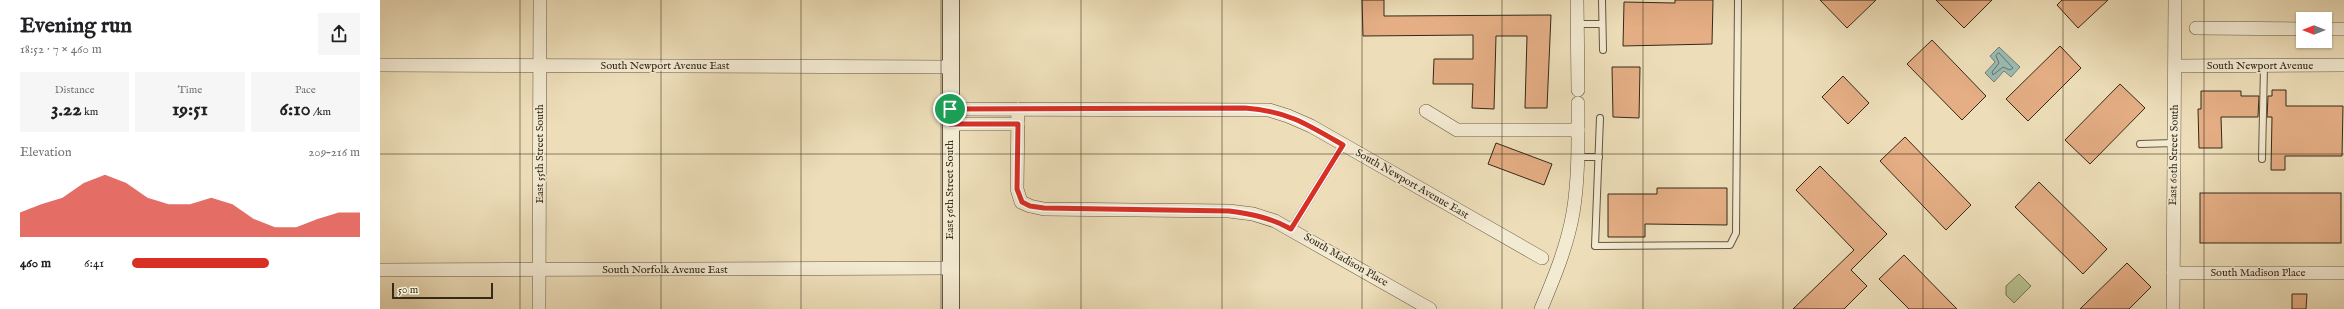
<!DOCTYPE html>
<meta charset="utf-8">
<style>
:root{--surface:#fff;--page:#f6f6f6;--text:#202124;--muted:#757577;--accent:#d93025}
body{margin:0;font-family:"IM FELL English",serif;background:var(--page);color:var(--text);height:100vh;display:flex;flex-direction:column;font-size:15px;white-space:nowrap}
*{box-sizing:border-box;margin:0}
p{font-size:13px;color:var(--muted)}
.icon{flex:none;width:22px;height:22px;fill:none;stroke:currentColor;stroke-width:2;stroke-linecap:round;stroke-linejoin:round}
.map{position:relative;flex:1;overflow:hidden}
.details{display:flex;flex-direction:column;background:var(--surface);width:380px}
.details>*{flex:none}
.needle{width:26px;rotate:270deg}
.fabs{position:absolute;left:1916px;top:12px;display:grid;gap:8px}
.fabs a{display:grid;place-items:center;width:36px;height:36px;border-radius:0px;background:var(--surface);box-shadow:0 1px 3px #0004;font-size:20px}
.scale{position:absolute;left:12px;bottom:10px;width:101px;box-sizing:border-box;padding-left:4px;border:2px solid #352918;border-top:0;font-size:11px;line-height:14px;white-space:nowrap;color:#352918;-webkit-text-stroke:3px #f3ead2;paint-order:stroke}
.pin{position:absolute;display:grid;place-items:center;width:34px;height:34px;color:#fff;margin:-17px;border:2px solid #fff;border-radius:50%;box-shadow:0 1px 4px #0007}
.round{display:grid;place-items:center;flex:none;width:42px;height:42px;border-radius:0px;background:var(--page)}
.overview{display:flex;align-items:center;justify-content:space-between;height:68px;padding:0 20px}
h1{font-size:22px;font-weight:700;line-height:30px}
.metrics{display:grid;grid-template-columns:repeat(3,1fr);gap:6px;height:68px;padding:4px 20px}
.metrics div{display:grid;align-content:center;border-radius:0px;background:var(--page);text-align:center}
.metrics b{font-size:20px;font-weight:700}
.metrics small{font-size:11px;font-weight:400}
.metrics p{font-size:11px}
.chart{height:112px;padding:8px 20px}
.chart p{display:flex;justify-content:space-between}
.chart svg{width:100%;height:72px;margin-top:4px;fill:var(--accent);opacity:.7}
ul{padding:0 20px;list-style:none;font-size:13px}
li{display:grid;grid-template-columns:64px 48px 1fr;align-items:center;height:30px}
li i{height:10px;border-radius:5px;background:var(--accent)}
main{display:flex;flex:1;min-height:0}
.map>svg:first-child{display:block}
.green{fill:#b8c190;stroke:#767554}
.water{fill:#9abbb4;stroke:#728176}
.lines{fill:none;stroke-linecap:round;stroke-linejoin:round}
.shore{stroke:#687266;stroke-width:1}
.building{fill:#e5ae85;stroke:#352918}
.service-casing{stroke:#635640;stroke-width:8}
.minor-casing{stroke:#635640;stroke-width:14}
.tertiary-casing{stroke:#635640;stroke-width:18}
.service{stroke:#f3ead2;stroke-width:6}
.minor{stroke:#f3ead2;stroke-width:13}
.tertiary{stroke:#f3ead2;stroke-width:16}
.route-casing{stroke:#fff;stroke-width:8}
.route{stroke:#d93025;stroke-width:5}
.grid{fill:none;stroke:#352918;stroke-width:1;stroke-opacity:0.55}
.labels{text-anchor:middle;dominant-baseline:central;stroke-width:3;stroke-linejoin:round;paint-order:stroke}
.street-label{font-size:11px;fill:#352918;stroke:#f3ead2}
</style>
<main>
<section class="details">
<div class="overview"><div><h1>Evening run</h1><p>18:52 · 7 × 460 m</p></div><a class="round"><svg class="icon" aria-label="share" viewBox="0 0 24 24"><path d="M12 15V3M7 8l5-5 5 5M5 13v7h14v-7"/></svg></a></div>
<div class="metrics">
<div><p>Distance</p><b>3.22<small> km</small></b></div>
<div><p>Time</p><b>19:51</b></div>
<div><p>Pace</p><b>6:10<small> /km</small></b></div>
</div>
<div class="chart"><p><span>Elevation</span>209–216 m</p>
<svg viewBox="0 0 160 44" preserveAspectRatio="none"><path d="M0 44V29L10 24L20 20L30 11L40 6L50 11L60 20L70 24L80 24L90 20L100 24L110 33L120 38L130 38L140 33L150 29L160 29V44z"/></svg>
</div>
<ul>
<li><b>460 m</b>6:41<i style="width:60%"></i></li>
</ul>
</section>
<div class="map">
<svg width="1964" height="309" viewBox="0 0 1964 309">
<rect width="100%" height="100%" fill="#eddeb9"/>
<filter id="stains"><feTurbulence type="fractalNoise" baseFrequency=".005" numOctaves="4"/><feColorMatrix values="0 0 0 0 .2 0 0 0 0 .09 0 0 0 0 .02 0 0 0 .5 -.17"/></filter>
<radialGradient id="worn" r=".72"><stop offset=".6" stop-color="#630" stop-opacity="0"/><stop offset="1" stop-color="#630" stop-opacity=".3"/></radialGradient>
<path class="green" d="M1639 274 1651 286 1634 303 1626 295V286Z"/>
<path class="water" d="M1619 47 1640 67 1631 77 1624 71 1614 82 1605 73 1615 62 1610 56Z"/>
<g class="lines">
<path class="shore" d="M1619 53 1633 68 1630 70 1623 67 1613 75 1612 72 1619 63 1616 56Z"/>
</g>
<g class="building">
<path d="M982 0H1004V16L1171 15 1167 108H1145L1147 36H1116L1114 109 1092 108 1093 84H1053L1054 59H1093V35L983 36Z"/>
<path d="M1295 0H1333L1332 44 1243 46 1244 2 1295 3Z"/>
<path d="M1440 0H1496L1467 28Z"/>
<path d="M1556 0H1612L1584 28Z"/>
<path d="M1682 0H1728L1698 28 1677 5Z"/>
<path d="M1552 40 1606 96 1582 120 1527 64Z"/>
<path d="M1680 46 1701 68 1648 121 1626 99Z"/>
<path d="M1232 67H1260L1259 118 1233 117Z"/>
<path d="M1463 76 1489 103 1468 124 1442 97Z"/>
<path d="M1740 84 1765 108 1710 164 1685 140Z"/>
<path d="M1892 90H1906V106H1963L1962 156H1905V170H1891L1892 117H1887L1888 96H1892Z"/>
<path d="M1821 91H1861V96H1879L1878 117H1841L1842 148H1819L1818 109H1821Z"/>
<path d="M1525 137 1591 205 1566 230 1500 161Z"/>
<path d="M1116 143 1172 164 1164 185 1108 164Z"/>
<path d="M1440 166 1507 234 1471 270 1487 286 1464 309H1413L1474 250 1416 190Z"/>
<path d="M1659 182 1727 249 1703 274 1635 207Z"/>
<path d="M1277 188H1347V225L1265 224V237H1228V194H1277Z"/>
<rect x="1820" y="193" width="141" height="50"/>
<path d="M1524 255 1577 309H1529L1499 279Z"/>
<path d="M1747 263 1771 287 1749 309H1700Z"/>
<path d="M1912 294H1927L1926 309H1912Z"/>
</g>
<g class="lines">
<g class="service-casing">
<g id="service">
<path d="M1222 0 1223 50"/>
<path d="M1197 24H1222"/>
<path d="M1220 118 1215 246 1350 245 1356 233 1358 0"/>
<path d="M1760 144 1794 143"/>
<path d="M1197 157H1219"/>
<path d="M1882 159 1884 66"/>
<path d="M911 229 963 145"/>
</g>
</g>
<g class="minor-casing">
<g id="minor">
<path d="M1197 0 1198 90"/>
<path d="M1816 28 1923 29"/>
<path d="M1945 29H1964"/>
<path d="M0 65 571 67"/>
<path d="M1795 66 1964 65"/>
<path d="M570 109 889 110 908 116 931 126 1162 258"/>
<path d="M638 109 637 189 641 202 650 206 664 209 849 211 873 214 895 221 1050 309"/>
<path d="M1046 111 1077 130H1198"/>
<path d="M570 124H638"/>
<path d="M0 270 571 268"/>
<path d="M1793 273H1964"/>
<path d="M159 309 160 0"/>
<path d="M1161 309C1174 278 1187 247 1193 213 1199 177 1198 140 1198 103"/>
<path d="M1793 309 1795 0"/>
</g>
</g>
<g class="tertiary-casing">
<path id="tertiary" d="M571 309V0"/>
</g>
<use href="#service" class="service"/>
<use href="#minor" class="minor"/>
<use href="#tertiary" class="tertiary"/>
</g>
<g class="lines">
<g class="route-casing">
<path id="route" d="M865 108C907 111 927 124 963 145L911 229C891 218 872 214 849 211L664 208 650 206 642 202 637 189 638 124H570V109Z"/>
</g>
<use href="#route" class="route"/>
</g>
<path class="grid" d="M140 0V309M281 0V309M421 0V309M561 0V309M701 0V309M842 0V309M982 0V309M1122 0V309M1263 0V309M1403 0V309M1543 0V309M1683 0V309M1824 0V309M0 154H1964"/>
<g class="labels">
<g class="street-label">
<text x="285" y="66">South Newport Avenue East</text>
<text x="1880" y="66">South Newport Avenue</text>
<text transform="translate(160 154) rotate(-90)">East 55th Street South</text>
<text transform="translate(1794 155) rotate(-89)">East 60th Street South</text>
<text transform="translate(1032 184) rotate(30)">South Newport Avenue East</text>
<text transform="translate(570 190) rotate(-90)">East 56th Street South</text>
<text transform="translate(966 260) rotate(30)">South Madison Place</text>
<text x="285" y="270">South Norfolk Avenue East</text>
<text x="1878" y="273">South Madison Place</text>
</g>
</g>
<rect width="100%" height="100%" filter="url(#stains)"/>
<rect width="100%" height="100%" fill="url(#worn)"/>
</svg>
<div class="fabs">
<a><svg class="needle" viewBox="-14 -14 28 28"><path d="M0-13l5 13h-10z" fill="#e53935"/><path d="M0 13l5-13h-10z" fill="#757577"/></svg></a>
</div>
<div class="scale">50 m</div>
<div class="pin" style="left:570px;top:109px;background:#1e9e55"><svg class="icon" aria-label="arrive" viewBox="0 0 24 24"><path d="M6 21V4h12l-3 4 3 4H6"/></svg></div>
</div>
</main>
